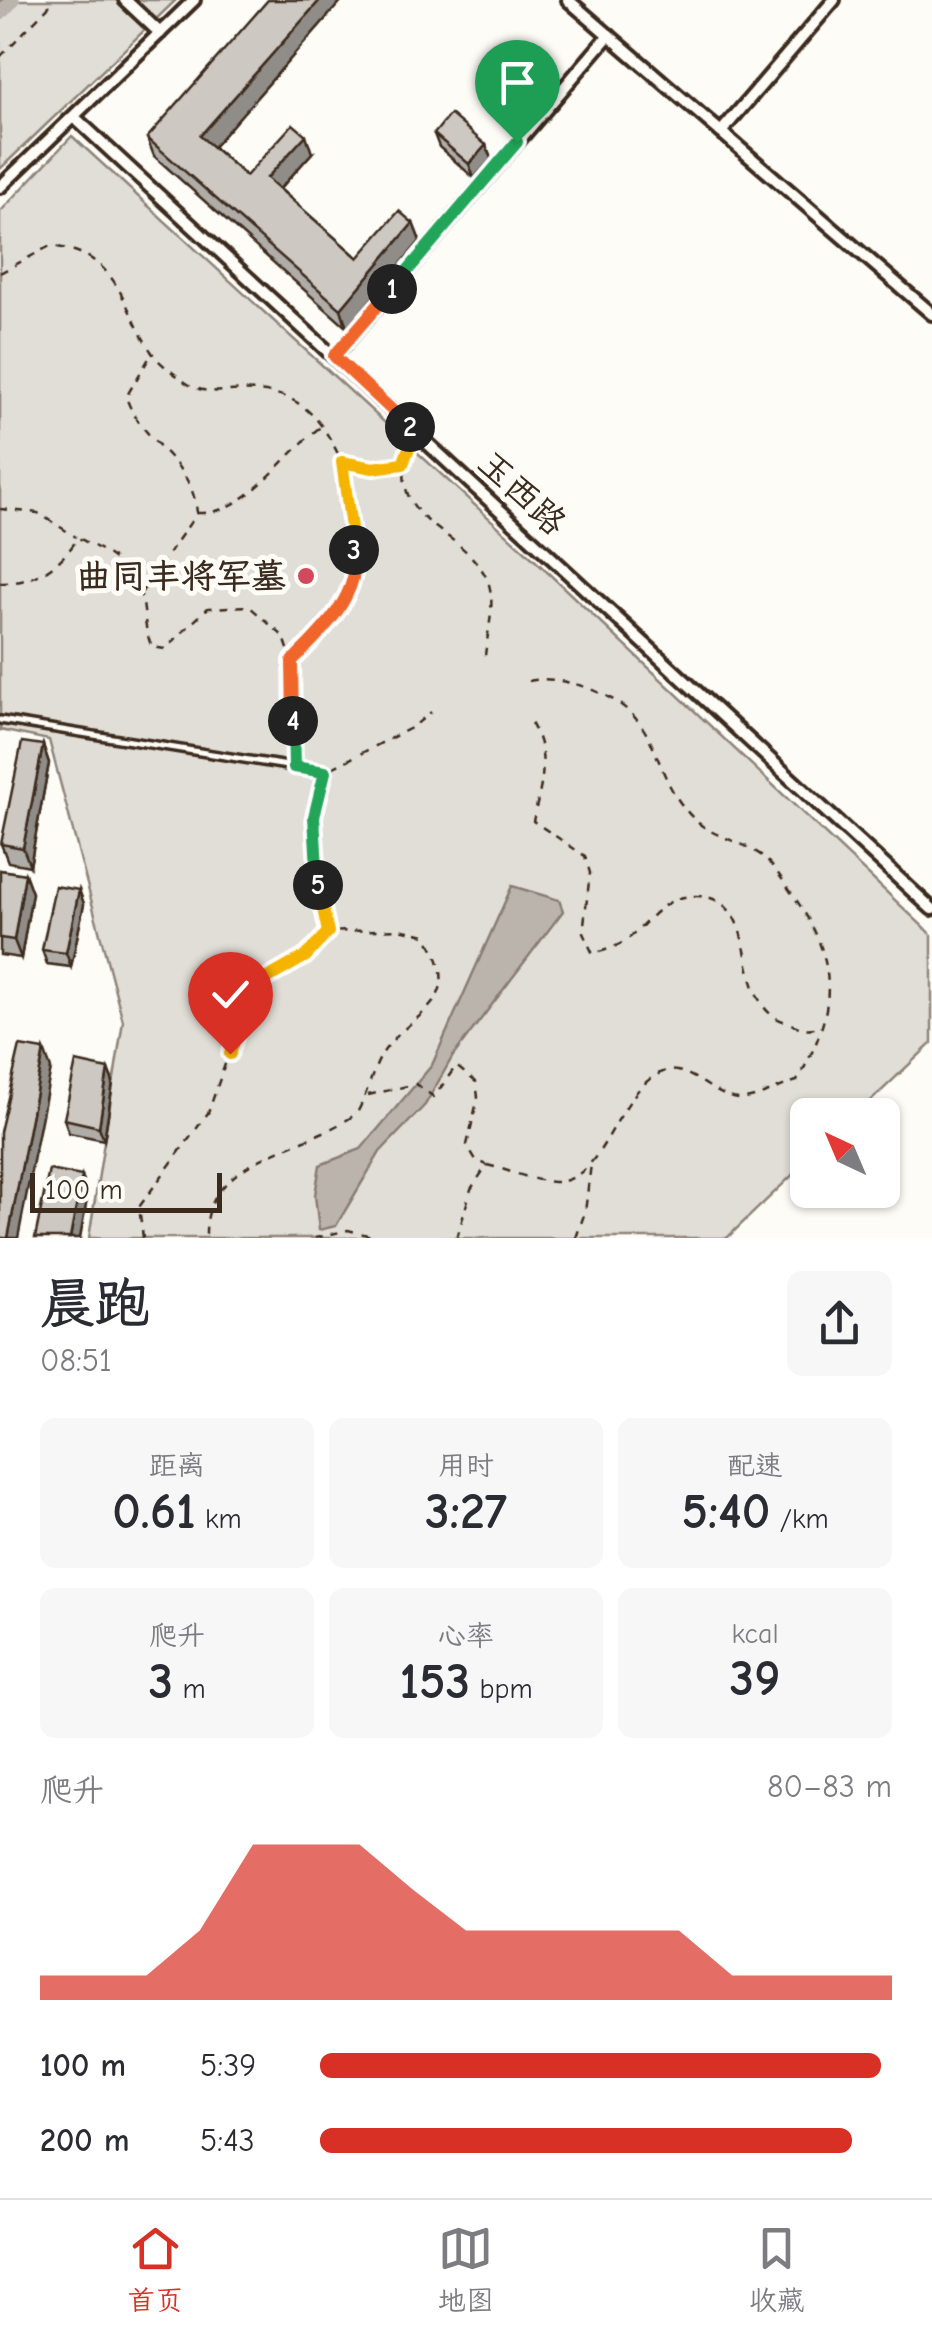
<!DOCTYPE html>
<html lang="zh">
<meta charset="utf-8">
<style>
:root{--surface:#fff;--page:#f7f7f7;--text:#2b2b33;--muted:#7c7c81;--line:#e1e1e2;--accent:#d93025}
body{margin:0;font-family:"Comic Neue","LXGW WenKai TC",sans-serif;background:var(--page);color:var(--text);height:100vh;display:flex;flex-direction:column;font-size:38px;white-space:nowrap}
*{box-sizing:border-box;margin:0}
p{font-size:32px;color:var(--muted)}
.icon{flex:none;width:55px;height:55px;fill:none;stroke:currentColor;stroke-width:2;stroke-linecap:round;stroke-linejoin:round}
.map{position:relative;height:1238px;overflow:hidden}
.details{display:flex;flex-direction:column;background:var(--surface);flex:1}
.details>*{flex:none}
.needle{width:65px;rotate:316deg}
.fabs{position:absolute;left:790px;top:1098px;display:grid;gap:20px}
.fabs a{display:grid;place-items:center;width:110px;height:110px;border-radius:15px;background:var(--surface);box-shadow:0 2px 8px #0004;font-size:50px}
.scale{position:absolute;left:30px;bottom:25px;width:192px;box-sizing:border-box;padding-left:10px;border:5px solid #3b2a1e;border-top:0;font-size:28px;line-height:35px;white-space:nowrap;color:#3b2a1e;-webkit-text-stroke:8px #fdfcf7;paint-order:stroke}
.pin{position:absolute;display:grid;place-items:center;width:85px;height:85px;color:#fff;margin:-102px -42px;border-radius:50% 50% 50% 0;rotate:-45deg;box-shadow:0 0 10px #0007}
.pin .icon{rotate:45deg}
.km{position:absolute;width:50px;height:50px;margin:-25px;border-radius:50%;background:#222;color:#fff;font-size:28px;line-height:50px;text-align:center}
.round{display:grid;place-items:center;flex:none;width:105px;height:105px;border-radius:15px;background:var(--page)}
.overview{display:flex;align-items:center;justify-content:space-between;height:170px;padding:0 40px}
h1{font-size:55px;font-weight:600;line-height:75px}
.metrics{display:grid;grid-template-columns:repeat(3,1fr);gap:15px;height:170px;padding:10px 40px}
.metrics div{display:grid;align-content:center;border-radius:15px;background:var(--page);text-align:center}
.metrics b{font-size:50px;font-weight:600}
.metrics small{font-size:28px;font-weight:400}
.metrics p{font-size:28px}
.chart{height:280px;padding:20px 40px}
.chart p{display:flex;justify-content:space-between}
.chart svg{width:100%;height:180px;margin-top:10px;fill:var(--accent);opacity:.7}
ul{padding:0 40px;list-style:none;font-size:32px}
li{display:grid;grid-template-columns:160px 120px 1fr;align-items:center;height:75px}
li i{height:25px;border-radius:12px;background:var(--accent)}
.menu{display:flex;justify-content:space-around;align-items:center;height:140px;border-top:2px solid var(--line);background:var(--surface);font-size:28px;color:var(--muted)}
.menu a{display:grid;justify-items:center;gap:5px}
.menu .active{color:var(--accent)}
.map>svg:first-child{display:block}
.green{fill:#e1ded7;stroke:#8e847a;stroke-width:2.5}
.water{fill:#bbb4ad;stroke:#887d74;stroke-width:2.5}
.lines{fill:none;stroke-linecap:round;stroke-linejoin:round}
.canal{stroke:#bbb4ad;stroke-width:14}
.lane-casing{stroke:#3b2a1e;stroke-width:12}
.street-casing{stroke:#3b2a1e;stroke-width:18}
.path{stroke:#3b2a1e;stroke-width:2.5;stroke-dasharray:8 8;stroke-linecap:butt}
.lane{stroke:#fdfcf7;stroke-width:5}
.street{stroke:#fdfcf7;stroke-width:10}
.wall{fill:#b0aca7;stroke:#3b2a1e;stroke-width:2.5}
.shaded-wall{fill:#908c88;stroke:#3b2a1e;stroke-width:2.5}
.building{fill:#cdc8c2;stroke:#3b2a1e;stroke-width:2.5}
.split-1-casing{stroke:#fff;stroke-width:20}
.split-2-casing{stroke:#fff;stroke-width:20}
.split-3-casing{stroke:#fff;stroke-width:20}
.split-4-casing{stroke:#fff;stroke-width:20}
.split-5-casing{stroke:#fff;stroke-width:20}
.split-6-casing{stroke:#fff;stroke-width:20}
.split-1{stroke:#22a559;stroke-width:12}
.split-2{stroke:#f0652b;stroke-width:12}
.split-3{stroke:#f5b400;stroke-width:12}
.split-4{stroke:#f0652b;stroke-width:12}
.split-5{stroke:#22a559;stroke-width:12}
.split-6{stroke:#f5b400;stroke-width:12}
.poi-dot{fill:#d1495b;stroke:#fdfcf7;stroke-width:4}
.labels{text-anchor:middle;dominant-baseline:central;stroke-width:10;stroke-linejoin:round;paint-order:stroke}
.street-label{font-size:35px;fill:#3b2a1e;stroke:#fdfcf7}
.poi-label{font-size:35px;font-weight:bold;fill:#3b2a1e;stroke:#fdfcf7;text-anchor:end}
</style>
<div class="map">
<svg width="932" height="1238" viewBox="0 0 932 1238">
<rect width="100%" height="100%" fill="#fdfcf7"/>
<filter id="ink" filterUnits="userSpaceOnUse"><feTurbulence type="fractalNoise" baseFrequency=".01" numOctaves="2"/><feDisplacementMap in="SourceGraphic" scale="20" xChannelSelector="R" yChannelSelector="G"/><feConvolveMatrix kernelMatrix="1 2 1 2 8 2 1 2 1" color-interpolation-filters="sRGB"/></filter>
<g filter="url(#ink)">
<g class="green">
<path d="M0 0H176L0 169Z"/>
<path d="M72 136 526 552 932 935V1043L856 1115H808L807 1161 727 1238H89L123 1021 49 740 0 730V212Z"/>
</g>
<path class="water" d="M512 886 559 900 563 911 453 1056 425 1105 380 1152 336 1226 319 1230 315 1195 320 1165 361 1149 432 1065Z"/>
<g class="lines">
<path class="canal" d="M0 14 13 0"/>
<g class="lane-casing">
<path id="lane" d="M0 720 325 772"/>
</g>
<g class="street-casing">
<g id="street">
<path d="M125 0 160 33"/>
<path d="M568 0 932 314"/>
<path d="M74 117 932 909"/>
<path d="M721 132 834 0"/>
<path d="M0 187 194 0"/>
<path d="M334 357 609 35"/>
</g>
</g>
<g class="path">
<path d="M0 57 55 0"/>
<path d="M0 273 50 246C120 253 120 304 151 351 158 363 174 373 185 382 199 392 213 392 229 391 293 387 316 407 342 462L373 468 403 464"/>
<path d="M411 442C381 525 461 524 487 579 497 602 487 633 485 656"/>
<path d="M0 509 38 513 76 537"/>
<path d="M198 513C248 515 284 453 322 426"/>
<path d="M0 583C35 583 59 567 78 538 103 550 128 564 139 591 147 608 142 626 152 647L165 649 208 608 249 606 284 637 292 661"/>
<path d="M141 593 197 513C192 458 142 445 126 397L151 355"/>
<path d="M531 723C551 757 541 786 533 821L585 856 590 873 583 933 593 954C605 950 618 947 628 939 649 922 662 898 691 896 767 892 728 1002 783 1021 798 1026 803 1031 819 1027"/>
<path d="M293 758 292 661 321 632 353 582 356 559 342 464"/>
<path d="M332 768 413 727 431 712"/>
<path d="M323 781C310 832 315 880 327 931"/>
<path d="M368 1095 416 1084 434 1097 456 1066 476 1082 478 1097 467 1145 476 1160 487 1165"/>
<path d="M143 1238 139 1207 208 1113 247 1001 265 979 306 956 328 932 400 929 425 935C472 1008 406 1011 381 1056 371 1074 367 1095 357 1113 306 1152 203 1155 206 1238"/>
<path d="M315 1238 348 1230 379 1238"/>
<path d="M457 1238 471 1189 487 1165C509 1170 532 1181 554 1182 606 1183 616 1088 663 1072 689 1063 712 1097 739 1099 757 1100 779 1086 797 1081 836 1014 841 964 795 898 785 884 775 867 762 856 743 841 712 837 695 820 643 769 670 715 582 686 565 681 546 677 529 681"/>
<path d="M576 1238 585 1212 591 1164"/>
</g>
<use href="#lane" class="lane"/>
<use href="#street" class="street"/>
</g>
<g class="wall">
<path d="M342 0 213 147 246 176 312 153 280 189 358 258 413 223 420 241 347 328 154 156 147 138Z"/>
<path d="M434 134 486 145 491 159 474 178 439 147Z"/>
<path d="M43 745 49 763 30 866 8 862 1 844Z"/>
<path d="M0 870 25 874 32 893 21 958 0 955Z"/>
<path d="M79 890 84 904 71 967 47 964 42 950Z"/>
<path d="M108 1069 113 1082 104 1140 69 1133 64 1119Z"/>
</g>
<g class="shaded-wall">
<path d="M320 0H342L207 154 200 136Z"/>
<path d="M306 135 312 153 273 196 267 178Z"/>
<path d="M486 145 491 159 474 178 469 164Z"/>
<path d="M413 223 420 241 347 328 341 309Z"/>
<path d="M43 745 49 763 30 866 23 848Z"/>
<path d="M25 874 32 893 21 958 14 940Z"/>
<path d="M79 890 84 904 71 967 66 953Z"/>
<path d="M44 1050 51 1069 18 1238H8Z"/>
<path d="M108 1069 113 1082 104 1140 99 1127Z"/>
<path d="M82 1176 88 1194 80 1238H70Z"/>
</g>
<g class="building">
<path d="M268 0H320L200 136 246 176 293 124 306 135 267 178 358 258 399 211 413 223 341 309 147 138Z"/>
<path d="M450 114 486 145 469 164 434 134Z"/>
<path d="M22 742 43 745 23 848 1 844Z"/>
<path d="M0 870 25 874 14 940 0 938Z"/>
<path d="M55 886 79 890 66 953 42 950Z"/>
<path d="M20 1046 44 1050 8 1238H0V1132Z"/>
<path d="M76 1062 108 1069 99 1127 64 1119Z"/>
<path d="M49 1170 82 1176 70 1238H35Z"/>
</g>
</g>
<g class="lines" filter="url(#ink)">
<g class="split-1-casing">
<path id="split-1" d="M392 289 517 142"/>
</g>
<g class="split-2-casing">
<path id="split-2" d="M392 289 334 356 410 427"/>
</g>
<g class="split-3-casing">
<path id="split-3" d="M354 550 342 462 373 468 403 464 415 432 410 427"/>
</g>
<g class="split-4-casing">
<path id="split-4" d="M293 721 292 661C320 634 363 593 354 550"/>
</g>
<g class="split-5-casing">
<path id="split-5" d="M293 721 294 767 325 772 314 817 318 885"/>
</g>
<g class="split-6-casing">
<path id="split-6" d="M230 1054 247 1001 266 979 306 956 328 932 318 885"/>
</g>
<use href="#split-1" class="split-1"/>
<use href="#split-2" class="split-2"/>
<use href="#split-3" class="split-3"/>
<use href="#split-4" class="split-4"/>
<use href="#split-5" class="split-5"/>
<use href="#split-6" class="split-6"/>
</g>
<circle class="poi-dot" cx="306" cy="576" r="10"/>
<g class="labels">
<g class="street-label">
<text transform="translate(522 493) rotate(43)">玉西路</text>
</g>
<g class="poi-label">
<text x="286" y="576">曲同丰将军墓</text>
</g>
</g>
</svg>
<div class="fabs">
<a><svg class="needle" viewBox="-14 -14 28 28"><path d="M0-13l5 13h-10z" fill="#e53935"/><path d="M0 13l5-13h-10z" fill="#7c7c81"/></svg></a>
</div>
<div class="scale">100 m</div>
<div class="pin" style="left:517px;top:142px;background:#1e9e55"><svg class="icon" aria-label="arrive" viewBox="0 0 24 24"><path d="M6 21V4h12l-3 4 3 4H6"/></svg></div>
<div class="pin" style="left:230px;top:1054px;background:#d93025"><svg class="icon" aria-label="check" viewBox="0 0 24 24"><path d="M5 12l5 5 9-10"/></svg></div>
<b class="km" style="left:392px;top:289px">1</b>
<b class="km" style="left:410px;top:427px">2</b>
<b class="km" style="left:354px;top:550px">3</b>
<b class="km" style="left:293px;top:721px">4</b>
<b class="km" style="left:318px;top:885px">5</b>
</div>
<section class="details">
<div class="overview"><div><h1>晨跑</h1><p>08:51</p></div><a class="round"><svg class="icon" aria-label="share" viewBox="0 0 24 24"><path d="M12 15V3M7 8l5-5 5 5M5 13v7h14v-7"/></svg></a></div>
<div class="metrics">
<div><p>距离</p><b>0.61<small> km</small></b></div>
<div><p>用时</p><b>3:27</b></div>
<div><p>配速</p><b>5:40<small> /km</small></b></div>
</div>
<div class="metrics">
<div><p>爬升</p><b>3<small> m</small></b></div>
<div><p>心率</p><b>153<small> bpm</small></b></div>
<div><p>kcal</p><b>39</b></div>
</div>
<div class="chart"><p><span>爬升</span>80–83 m</p>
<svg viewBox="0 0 160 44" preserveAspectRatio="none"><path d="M0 44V38L10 38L20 38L30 27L40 6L50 6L60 6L70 17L80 27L90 27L100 27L110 27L120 27L130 38L140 38L150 38L160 38V44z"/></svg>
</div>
<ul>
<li><b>100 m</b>5:39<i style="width:98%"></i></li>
<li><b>200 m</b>5:43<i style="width:93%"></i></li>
</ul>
</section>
<nav class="menu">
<a class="active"><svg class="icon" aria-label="home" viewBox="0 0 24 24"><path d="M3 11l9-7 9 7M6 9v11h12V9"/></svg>首页</a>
<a><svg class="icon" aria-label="map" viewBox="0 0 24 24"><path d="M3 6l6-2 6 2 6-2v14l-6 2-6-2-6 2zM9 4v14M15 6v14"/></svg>地图</a>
<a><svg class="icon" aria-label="saved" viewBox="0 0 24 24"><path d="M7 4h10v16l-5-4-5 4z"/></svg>收藏</a>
</nav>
